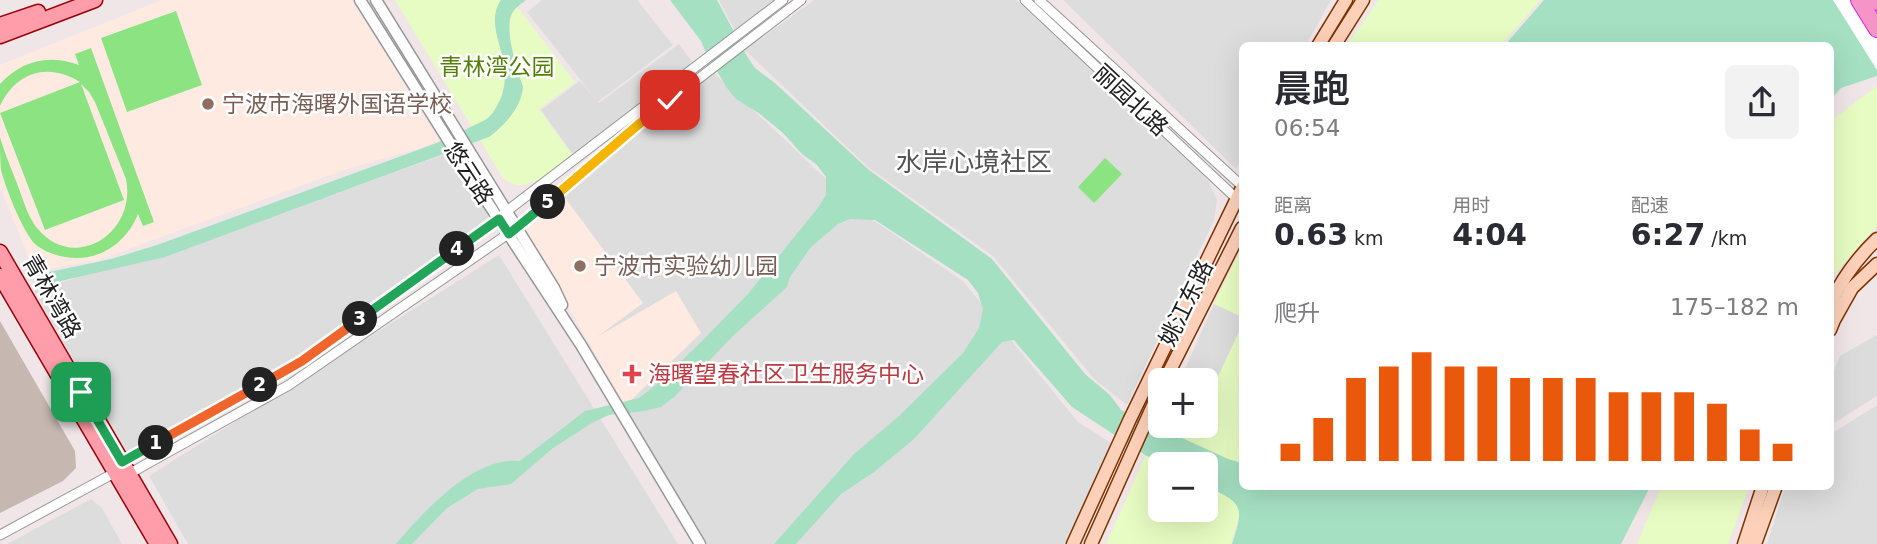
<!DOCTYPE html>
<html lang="zh">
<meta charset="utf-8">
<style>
:root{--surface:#fff;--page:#f2f2f3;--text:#2b2b33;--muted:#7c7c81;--accent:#ea580c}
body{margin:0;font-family:"DejaVu Sans","Noto Sans SC",sans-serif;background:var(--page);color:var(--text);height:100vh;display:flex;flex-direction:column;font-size:26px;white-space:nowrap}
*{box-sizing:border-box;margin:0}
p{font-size:23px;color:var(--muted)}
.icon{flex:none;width:38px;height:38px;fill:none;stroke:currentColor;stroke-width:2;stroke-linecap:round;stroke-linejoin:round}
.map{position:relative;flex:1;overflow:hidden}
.side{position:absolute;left:1239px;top:42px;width:595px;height:448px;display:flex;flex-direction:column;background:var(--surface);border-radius:10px;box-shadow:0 7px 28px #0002}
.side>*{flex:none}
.tools{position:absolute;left:1148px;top:368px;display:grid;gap:14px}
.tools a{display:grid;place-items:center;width:70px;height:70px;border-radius:10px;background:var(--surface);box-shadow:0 7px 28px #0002;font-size:35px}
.pin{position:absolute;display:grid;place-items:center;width:60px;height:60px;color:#fff;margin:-30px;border-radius:14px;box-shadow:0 4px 10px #0006}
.km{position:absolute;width:35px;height:35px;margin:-18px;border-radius:50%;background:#222;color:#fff;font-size:19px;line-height:35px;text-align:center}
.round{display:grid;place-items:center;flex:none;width:74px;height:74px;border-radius:10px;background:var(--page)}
.head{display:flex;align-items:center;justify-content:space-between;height:119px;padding:0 35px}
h1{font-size:38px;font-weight:600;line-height:52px}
.metrics{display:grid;grid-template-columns:repeat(3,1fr);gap:10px;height:119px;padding:7px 35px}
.metrics div{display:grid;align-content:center}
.metrics b{font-size:30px;font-weight:600}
.metrics small{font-size:19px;font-weight:400}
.metrics p{font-size:19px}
.chart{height:196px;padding:14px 35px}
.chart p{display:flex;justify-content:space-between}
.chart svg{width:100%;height:126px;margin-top:7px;stroke:var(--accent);stroke-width:6}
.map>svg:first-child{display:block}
.residential{fill:#deddde}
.education{fill:#ffeae1}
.construction{fill:#c6b7b1}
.park{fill:#e7fcc2;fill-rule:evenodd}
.pitch{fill:#8be381}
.parking{fill:#dcdcdc}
.water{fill:#a5e0c3}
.pier{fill:#fff}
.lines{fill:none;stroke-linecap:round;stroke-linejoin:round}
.minor-casing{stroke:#979797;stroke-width:11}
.tertiary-casing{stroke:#979797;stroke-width:13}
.secondary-casing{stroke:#7e3200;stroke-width:15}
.primary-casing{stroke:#9c0007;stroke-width:17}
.trunk-casing{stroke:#d81fe3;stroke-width:18}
.minor{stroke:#fff;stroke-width:9}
.tertiary{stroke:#fff;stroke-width:10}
.secondary{stroke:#fcd0b9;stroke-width:12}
.primary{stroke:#ff9dab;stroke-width:14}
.trunk{stroke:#f594c6;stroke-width:16}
.split-1-casing{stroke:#fff;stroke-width:14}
.split-2-casing{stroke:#fff;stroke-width:14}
.split-3-casing{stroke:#fff;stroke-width:14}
.split-4-casing{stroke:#fff;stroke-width:14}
.split-5-casing{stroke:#fff;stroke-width:14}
.split-6-casing{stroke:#fff;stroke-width:14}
.split-7-casing{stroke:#fff;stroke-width:14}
.split-1{stroke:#22a559;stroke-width:9}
.split-2{stroke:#f0652b;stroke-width:9}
.split-3{stroke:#f0652b;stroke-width:9}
.split-4{stroke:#22a559;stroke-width:9}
.split-5{stroke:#22a559;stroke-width:9}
.split-6{stroke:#f5b400;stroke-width:9}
.split-7{stroke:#f5b400;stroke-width:9}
.education-dot{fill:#8d6e63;stroke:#fff;stroke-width:2.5}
.health-dot{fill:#e0444e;stroke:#fff;stroke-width:2.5}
.labels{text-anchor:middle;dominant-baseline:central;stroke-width:5;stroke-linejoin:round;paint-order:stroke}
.park-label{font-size:23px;fill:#547f08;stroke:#fff}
.street-label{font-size:23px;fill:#202020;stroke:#fff}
.education-label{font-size:23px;fill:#785e54;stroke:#fff;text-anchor:start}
.health-label{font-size:23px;fill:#be3a42;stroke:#fff;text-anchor:start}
.quarter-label{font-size:26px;fill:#535353;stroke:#fff}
</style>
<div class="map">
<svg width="1877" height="544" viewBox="0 0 1877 544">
<rect width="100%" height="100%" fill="#f1e6e7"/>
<g class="residential">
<path d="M542 0H637L673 45 598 102 527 12Z"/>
<path d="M719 0H783L736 33Z"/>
<path d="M814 0H1016L1199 169 1209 182 1217 200 1214 220 1127 405 1094 379 993 256 868 167 745 50Z"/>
<path d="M1063 0H1331L1306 45 1242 46V158L1236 169Z"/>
<path d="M713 72 861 212 963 281 1078 422 1113 444 1065 544H708L631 418 589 342 563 195Z"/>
<path d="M450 152 492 218 302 356 127 454 34 291 281 214Z"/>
<path d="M499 255 678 544H188L149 476Z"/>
<path d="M1877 405V544H1767L1785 487 1830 486 1831 434Z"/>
<path d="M91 499 102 508 122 544H7Z"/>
</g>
<g class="education">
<path d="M162 0H352L440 142 344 170 99 260 34 271 0 187V65Z"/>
<path d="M563 195 643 303 597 337 676 291 701 333 625 406 523 228Z"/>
</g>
<path class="construction" d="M0 321 75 451 76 468 63 481 0 513Z"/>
<g class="park">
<path d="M395 0H512L575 82 539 109 573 156C558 166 531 190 513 184 509 183 506 180 503 178Z"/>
<path d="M1379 0H1540L1501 45H1347Z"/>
<path d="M1877 86V226L1831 278V121Z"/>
<path d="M1242 246V317L1214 304Z"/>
<path d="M1242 325V486L1248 487 1231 544H1106L1160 424 1206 425V402ZM1160 464H1206V509H1160Z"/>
<path d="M1661 487H1749L1728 544H1637Z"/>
</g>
<g class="pitch">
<path d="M176 11 202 85 127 112 101 38Z"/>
<path d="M91 48 154 222 143 226 138 214C126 244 97 263 65 257 54 255 43 251 35 244 23 232 5 187 1 170 0 160 0 148 0 137 5 155 13 172 19 189 24 202 28 217 37 228 73 273 137 234 126 179L95 102 89 92 81 84 124 200 45 230 0 113 80 82C48 62 16 72 0 106V84C22 60 49 54 79 65L75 54Z"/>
<path d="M1105 158 1122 174 1094 203 1078 187Z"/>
</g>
<g class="parking">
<path d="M679 44 693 63 577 153H572L541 110 580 81 599 103Z"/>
<path d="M1214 304 1242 317V325L1206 402V380H1180Z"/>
<path d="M1877 335V396L1831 425V378L1840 356Z"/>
</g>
<g class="water">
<path d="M501 0H526C521 4 513 9 511 16 505 32 517 70 523 86 522 107 505 125 489 137L165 257 48 284 41 282 40 274 111 259 157 245 415 151 444 140 485 120C493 115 497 106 501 98 505 86 506 76 504 65 501 43 487 20 501 0Z"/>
<path d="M670 0H717L748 58 755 68 776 84 869 170 992 259 1085 374 1110 395 1121 410 1228 459 1242 463V486L1650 487 1621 544H1232C1245 505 1242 503 1206 486V464H1165L1145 455 1072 407 1017 344 1014 340 1002 342 914 439 874 472 841 494 796 544H774L854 454 899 416 963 353 979 328 983 310 978 293 968 280 875 220 850 219 838 224 811 247 790 277 787 287 733 336 674 397 661 407 644 411 609 415 592 423 553 448 511 484 478 489 447 508 412 544H396C423 512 474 456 520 461L585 411 639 398 656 385 698 345 748 294 817 209 826 195V177L817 165 802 154 783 133 760 114 736 99 727 88 707 55 701 41Z"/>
<path d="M1544 0H1877V76L1841 88 1831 99 1830 46H1504Z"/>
</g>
<path class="pier" d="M1833 0H1877V70Z"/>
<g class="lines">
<g class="minor-casing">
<g id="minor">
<path d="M1025 0 1237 199"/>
<path d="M1039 0 1242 186"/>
<path d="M125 473 129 474 150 462 289 385 508 234 628 133 801 0"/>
<path d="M0 535 116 472 122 462 302 361 499 219 507 211 783 0"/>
</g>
</g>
<g class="tertiary-casing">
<g id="tertiary">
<path d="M360 0 484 197 581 345 700 544"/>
<path d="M376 0 554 288 562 305"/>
</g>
</g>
<g class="secondary-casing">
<g id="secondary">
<path d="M1318 46 1346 0"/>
<path d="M1334 46 1363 0"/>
<path d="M1830 304C1842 279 1857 258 1877 239"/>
<path d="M1830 330 1834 320 1852 288 1877 264"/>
<path d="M1165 380 1242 228"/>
<path d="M1073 544 1130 419 1242 188"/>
<path d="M1091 544 1160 390"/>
<path d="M1744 544 1763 486"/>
<path d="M1755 544 1776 486"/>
</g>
</g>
<g class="primary-casing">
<g id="primary">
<path d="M0 25 38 12"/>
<path d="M0 36 95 0"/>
<path d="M0 252 170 544"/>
<path d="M0 276 157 544"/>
</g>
</g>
<g class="trunk-casing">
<g id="trunk">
<path d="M1859 0 1877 29"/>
<path d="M1876 0 1877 2"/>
</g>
</g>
<use href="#minor" class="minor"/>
<use href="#tertiary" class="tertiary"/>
<use href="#secondary" class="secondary"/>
<use href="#primary" class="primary"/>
<use href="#trunk" class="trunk"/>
</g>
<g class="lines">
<g class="split-1-casing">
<path id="split-1" d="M81 392 122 462 156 443"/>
</g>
<g class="split-2-casing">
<path id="split-2" d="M156 443 260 385"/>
</g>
<g class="split-3-casing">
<path id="split-3" d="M260 385 302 361 360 319"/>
</g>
<g class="split-4-casing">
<path id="split-4" d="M360 319 457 249"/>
</g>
<g class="split-5-casing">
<path id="split-5" d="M457 249 499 219 509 234 548 202"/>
</g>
<g class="split-6-casing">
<path id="split-6" d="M548 202 639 124"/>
</g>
<g class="split-7-casing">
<path id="split-7" d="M639 124 670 100"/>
</g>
<use href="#split-1" class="split-1"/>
<use href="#split-2" class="split-2"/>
<use href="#split-3" class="split-3"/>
<use href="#split-4" class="split-4"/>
<use href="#split-5" class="split-5"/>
<use href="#split-6" class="split-6"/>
<use href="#split-7" class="split-7"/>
</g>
<g class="education-dot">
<circle cx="208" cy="104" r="7"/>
<circle cx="580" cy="266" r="7"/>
</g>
<path class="health-dot" d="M628.5 363.5h7v7h7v7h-7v7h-7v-7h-7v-7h7z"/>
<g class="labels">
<g class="park-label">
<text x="497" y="67">青林湾公园</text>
</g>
<g class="street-label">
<text transform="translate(1131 100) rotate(43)">丽园北路</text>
<text transform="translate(469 173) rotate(57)">悠云路</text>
<text transform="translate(52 296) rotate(60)">青林湾路</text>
<text transform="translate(1186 303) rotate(-64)">姚江东路</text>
</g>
<g class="education-label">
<text x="222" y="104">宁波市海曙外国语学校</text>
<text x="594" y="266">宁波市实验幼儿园</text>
</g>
<g class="health-label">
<text x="648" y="374">海曙望春社区卫生服务中心</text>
</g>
<g class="quarter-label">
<text x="974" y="162">水岸心境社区</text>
</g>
</g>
</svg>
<div class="tools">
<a>+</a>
<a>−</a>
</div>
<div class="pin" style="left:81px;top:392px;background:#1e9e55"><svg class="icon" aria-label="arrive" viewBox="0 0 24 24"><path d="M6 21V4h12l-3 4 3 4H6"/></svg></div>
<div class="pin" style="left:670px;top:100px;background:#d93025"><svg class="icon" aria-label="check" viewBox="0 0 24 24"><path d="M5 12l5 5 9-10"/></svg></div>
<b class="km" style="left:156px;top:443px">1</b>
<b class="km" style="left:260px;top:385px">2</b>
<b class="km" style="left:360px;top:319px">3</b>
<b class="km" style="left:457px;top:249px">4</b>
<b class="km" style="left:548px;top:202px">5</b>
<section class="side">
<div class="head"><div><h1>晨跑</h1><p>06:54</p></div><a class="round"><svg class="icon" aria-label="share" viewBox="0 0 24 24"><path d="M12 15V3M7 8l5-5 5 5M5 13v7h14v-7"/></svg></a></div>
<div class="metrics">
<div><p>距离</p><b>0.63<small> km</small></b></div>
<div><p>用时</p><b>4:04</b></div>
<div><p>配速</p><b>6:27<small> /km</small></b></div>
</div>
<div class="chart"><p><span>爬升</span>175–182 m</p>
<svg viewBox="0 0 160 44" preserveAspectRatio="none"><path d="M5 44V38M15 44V29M25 44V15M35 44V11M45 44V6M55 44V11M65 44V11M75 44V15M85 44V15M95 44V15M105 44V20M115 44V20M125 44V20M135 44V24M145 44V33M155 44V38"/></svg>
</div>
</section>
</div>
